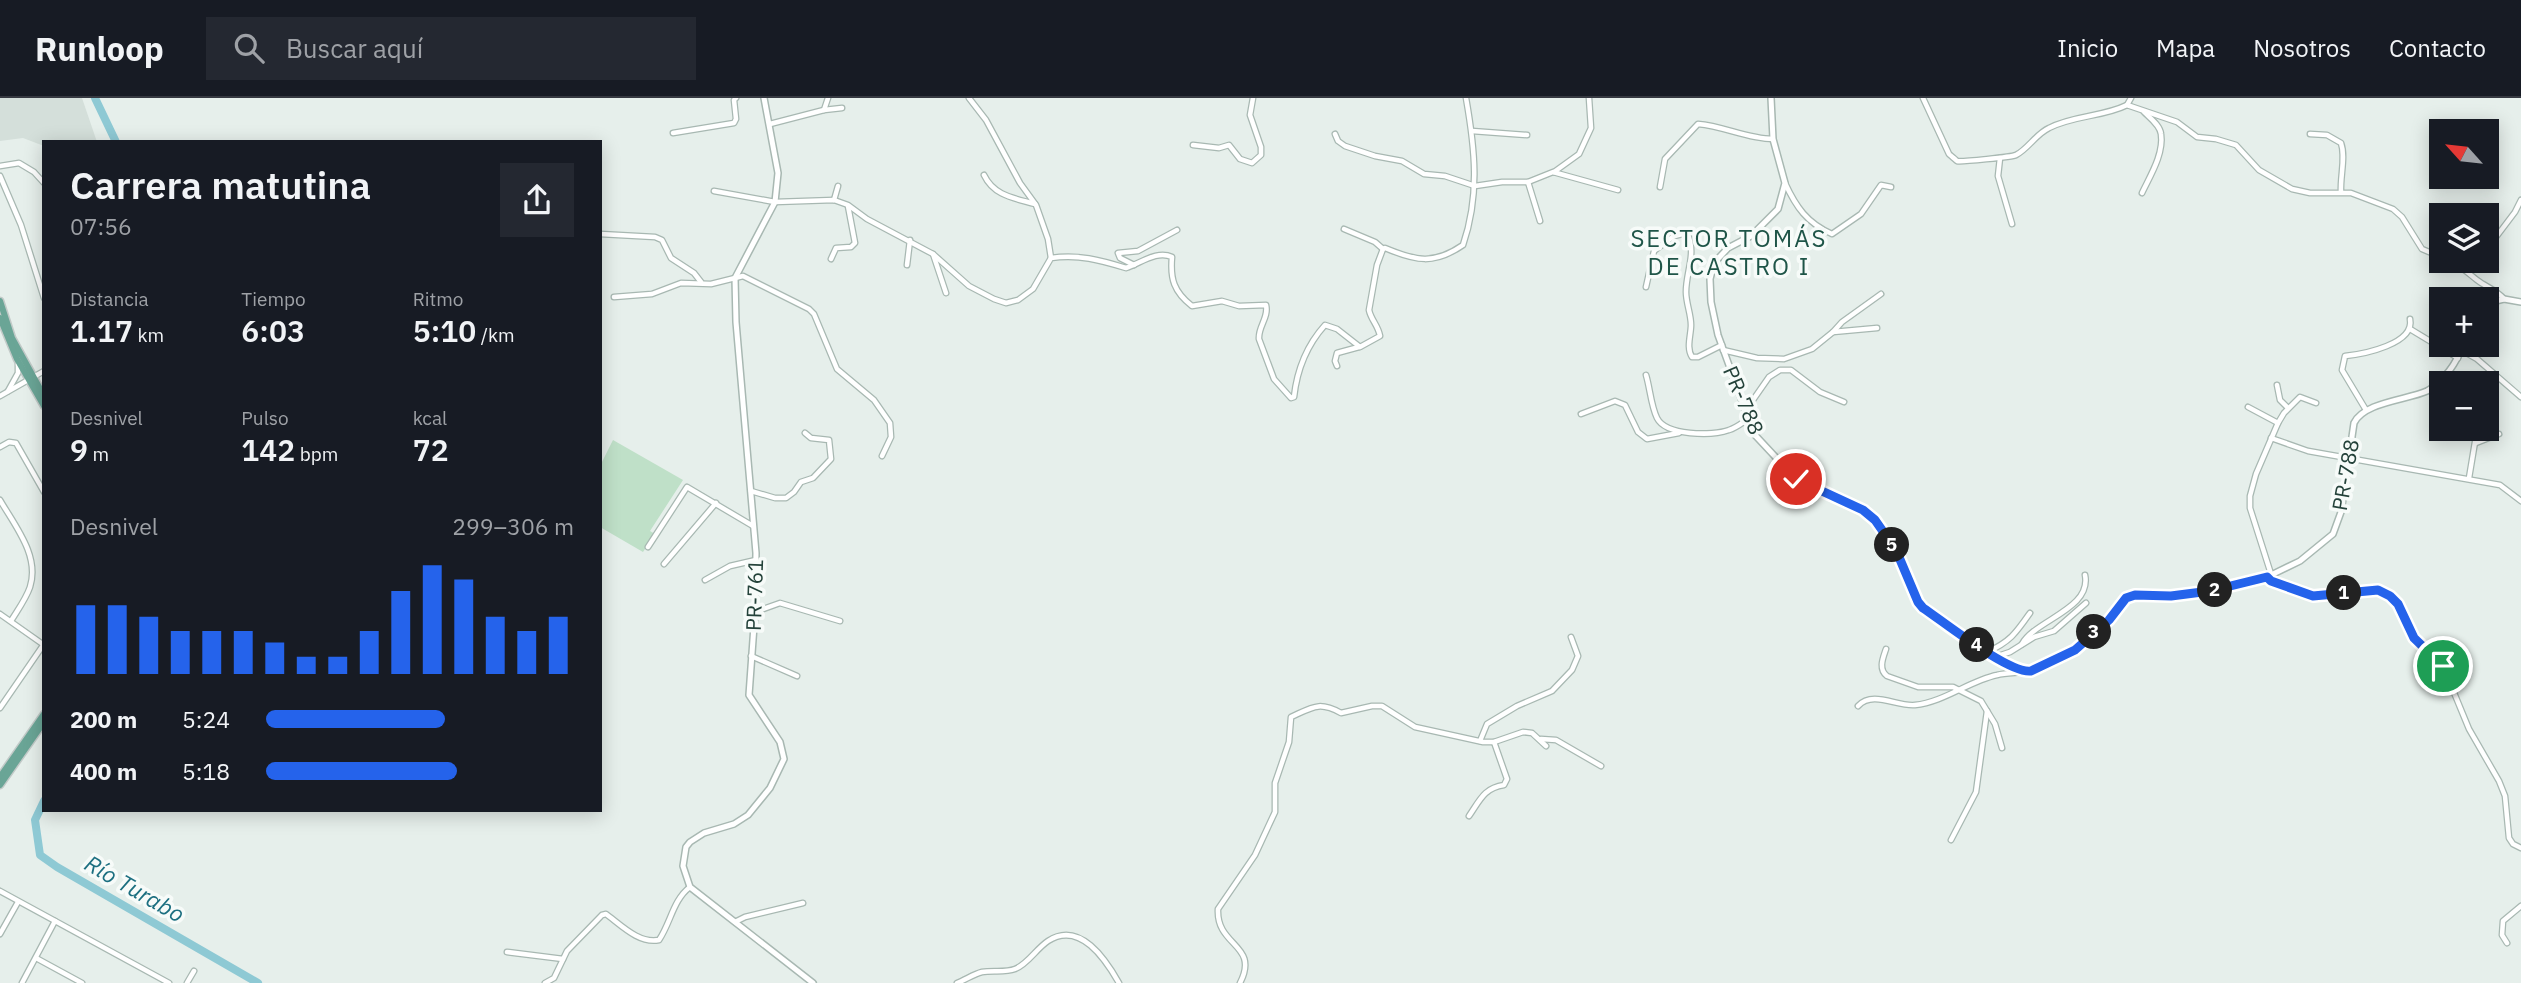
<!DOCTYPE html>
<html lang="es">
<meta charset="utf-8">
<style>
:root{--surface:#171b24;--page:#242831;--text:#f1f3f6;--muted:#9ea1a6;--line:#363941;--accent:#2563eb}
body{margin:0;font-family:"IBM Plex Sans",sans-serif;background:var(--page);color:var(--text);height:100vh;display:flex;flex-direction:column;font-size:26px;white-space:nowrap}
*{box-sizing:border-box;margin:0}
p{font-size:23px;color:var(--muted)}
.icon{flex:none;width:38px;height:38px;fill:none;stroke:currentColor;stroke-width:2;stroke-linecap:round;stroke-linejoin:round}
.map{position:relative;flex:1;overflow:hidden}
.drawer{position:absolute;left:42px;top:42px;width:560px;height:672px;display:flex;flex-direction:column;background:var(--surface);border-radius:0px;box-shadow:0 4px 18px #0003}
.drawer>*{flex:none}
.needle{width:46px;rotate:297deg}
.fabs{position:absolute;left:2429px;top:21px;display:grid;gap:14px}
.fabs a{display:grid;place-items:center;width:70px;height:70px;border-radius:0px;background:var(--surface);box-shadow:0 4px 18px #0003;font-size:35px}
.pin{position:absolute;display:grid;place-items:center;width:60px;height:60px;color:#fff;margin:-30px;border:4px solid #fff;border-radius:50%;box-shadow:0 2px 7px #0007}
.km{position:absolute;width:35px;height:35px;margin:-18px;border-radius:50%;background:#222;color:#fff;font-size:19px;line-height:35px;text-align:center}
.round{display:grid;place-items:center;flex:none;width:74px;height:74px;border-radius:0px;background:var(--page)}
.overview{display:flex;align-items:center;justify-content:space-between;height:119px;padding:0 28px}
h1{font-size:38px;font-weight:600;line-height:52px}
.stats{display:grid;grid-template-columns:repeat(3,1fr);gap:10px;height:119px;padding:7px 28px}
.stats div{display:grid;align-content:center}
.stats b{font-size:30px;font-weight:600}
.stats small{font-size:19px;font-weight:400}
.stats p{font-size:19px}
.chart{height:196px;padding:14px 28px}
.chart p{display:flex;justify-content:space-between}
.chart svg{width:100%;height:126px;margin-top:7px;stroke:var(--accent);stroke-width:6}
ul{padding:0 28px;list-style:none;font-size:23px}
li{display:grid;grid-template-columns:112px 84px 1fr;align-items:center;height:52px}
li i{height:18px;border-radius:9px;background:var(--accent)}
header{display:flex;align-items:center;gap:42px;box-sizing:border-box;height:98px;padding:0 35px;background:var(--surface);border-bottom:2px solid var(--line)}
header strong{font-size:33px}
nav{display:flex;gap:38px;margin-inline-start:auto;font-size:24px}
.search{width:490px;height:63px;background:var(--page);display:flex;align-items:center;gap:18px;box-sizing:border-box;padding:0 24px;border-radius:0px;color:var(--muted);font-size:26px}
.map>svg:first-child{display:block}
.built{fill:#d4dfda}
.green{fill:#bfe0c8}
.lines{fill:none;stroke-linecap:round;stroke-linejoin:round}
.river{stroke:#8ec9d4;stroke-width:8}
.minor-casing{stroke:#a8b8b2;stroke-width:7}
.tertiary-casing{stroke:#a8b8b2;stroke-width:8}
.primary-casing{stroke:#c2cac8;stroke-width:9}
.minor{stroke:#fff;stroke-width:4.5}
.tertiary{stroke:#fff;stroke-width:5}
.primary{stroke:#6aa596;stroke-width:6}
.route-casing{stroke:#fff;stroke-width:14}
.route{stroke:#2563eb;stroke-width:9}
.labels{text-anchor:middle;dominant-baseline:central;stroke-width:7;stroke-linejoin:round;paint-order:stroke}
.street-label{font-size:21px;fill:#24423a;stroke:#f7fbf9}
.water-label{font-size:23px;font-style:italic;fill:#1c6f80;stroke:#f7fbf9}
.quarter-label{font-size:24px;letter-spacing:2px;fill:#1f5548;stroke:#f7fbf9}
</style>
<header>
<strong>Runloop</strong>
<div class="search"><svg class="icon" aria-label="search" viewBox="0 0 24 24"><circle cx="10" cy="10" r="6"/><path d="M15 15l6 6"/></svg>Buscar aquí</div>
<nav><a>Inicio</a><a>Mapa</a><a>Nosotros</a><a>Contacto</a></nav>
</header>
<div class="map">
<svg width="2521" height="885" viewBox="0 0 2521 885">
<rect width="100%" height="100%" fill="#e6efeb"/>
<path class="built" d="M0 0H82L97 44H44V48L23 40 0 43Z"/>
<path class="green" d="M613 342 683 382 650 433 655 436 643 454 600 429 602 364Z"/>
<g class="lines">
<g class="river">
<path d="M95 0 116 44"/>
<path d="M44 703 35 722 40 757 57 769 258 885"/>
</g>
<g class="minor-casing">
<g id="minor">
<path d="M969 0 986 22 1020 85 1036 107 1048 141 1051 160"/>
<path d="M1923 0 1949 56C1950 57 1956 62 1957 63 1961 64 2012 59 2016 57 2028 51 2036 36 2049 30 2074 17 2103 19 2127 7L2177 24 2197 39 2216 41 2236 47 2259 72 2292 91 2310 95H2351L2393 111 2402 119 2422 151 2441 159"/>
<path d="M2127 7 2131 0"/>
<path d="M824 12 828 0"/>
<path d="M770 26 824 12 842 10"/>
<path d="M1472 33 1527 37"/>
<path d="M673 35 734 25 736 21 734 2 736 0"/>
<path d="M1335 36 1338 43 1345 48 1375 58 1402 63 1424 76 1445 78 1475 88 1502 84H1528L1553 74 1618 92"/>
<path d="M2310 36 2327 37 2341 45C2346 59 2340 78 2341 94"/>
<path d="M1193 47 1219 50 1229 47 1240 61 1252 65 1261 57V49L1250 17 1253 0"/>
<path d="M2000 60 1998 78 2012 126"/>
<path d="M0 68 19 65 34 74 44 85"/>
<path d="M1554 74 1579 56 1591 30 1589 0"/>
<path d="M984 77C994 98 1014 100 1035 106"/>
<path d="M0 78 21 127 44 200"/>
<path d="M1528 84 1540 123"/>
<path d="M1785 85C1796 109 1807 125 1832 136L1861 116 1881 87 1891 89"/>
<path d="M1660 89 1665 61 1698 26C1724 28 1747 41 1773 41"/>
<path d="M714 93 775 104 834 102 848 107 867 121 933 156 969 188 994 201 1006 205 1018 202 1033 191 1051 160C1078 156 1100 162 1126 170 1141 165 1157 152 1172 159 1170 181 1174 194 1192 208L1222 203 1239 208 1266 207C1269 220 1258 228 1259 241L1274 281 1291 300 1294 299C1297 272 1307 247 1325 227L1337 231 1360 249 1380 238C1378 227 1371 222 1369 212L1377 167 1383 151 1385 150C1416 163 1434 167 1463 147 1480 97 1475 51 1466 0"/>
<path d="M2142 95C2150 78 2164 56 2161 36 2160 27 2150 20 2144 14"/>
<path d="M834 102 838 88"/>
<path d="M1344 131 1375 144 1383 151"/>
<path d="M600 136 655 139 662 142 671 160 694 175 701 184"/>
<path d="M2487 151 2515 114 2521 102"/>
<path d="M933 156 946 195"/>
<path d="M831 161 836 150 851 149 855 145 848 108"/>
<path d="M2449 163C2461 168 2467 174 2477 182 2486 189 2497 192 2504 201"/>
<path d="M907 167 910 142"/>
<path d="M1134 167 1120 160 1118 155 1138 153 1177 132"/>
<path d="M2467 172 2475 163"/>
<path d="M1646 189 1654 153 1674 138 1687 135C1697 155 1686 173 1686 194 1686 205 1691 216 1691 227 1691 237 1686 250 1692 259H1698L1722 247"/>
<path d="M614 199 652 196 681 185 711 186 743 178 809 211 814 216 837 271 874 302 890 325 891 339 882 358"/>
<path d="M2410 231 2458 260"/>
<path d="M1833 234 1842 224 1881 196"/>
<path d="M1723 252 1757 260 1784 261 1812 251 1833 234 1877 230"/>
<path d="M2461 252 2477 261 2521 299"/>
<path d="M1337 268 1335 263 1337 255 1359 249"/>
<path d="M1646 277C1650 290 1651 308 1657 320 1666 338 1712 338 1729 332 1736 330 1742 325 1748 321"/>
<path d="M2277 287 2280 302 2288 310"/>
<path d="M8 293 18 275V266"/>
<path d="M0 298 44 273"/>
<path d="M2248 309 2278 325"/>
<path d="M1746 312 1769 279 1780 272H1791L1820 294 1844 304"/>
<path d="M2366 312 2342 272 2345 258C2364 256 2415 246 2410 221"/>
<path d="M1581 316 1615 303 1625 307 1638 334 1647 341 1679 335"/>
<path d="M2271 340 2308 353 2500 387 2521 403"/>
<path d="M2476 345 2499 336"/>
<path d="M0 349 9 344 16 345 44 394"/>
<path d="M2469 380 2476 338"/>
<path d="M751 393 775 400H786L794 394 801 384 813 380 831 361 829 342 811 340 805 335"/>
<path d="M0 402C15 428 40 458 30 489 26 501 17 513 11 523"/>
<path d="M648 449 687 389 753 428"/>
<path d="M664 466 716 405"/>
<path d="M2271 476 2250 410V398L2256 376 2278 325 2284 315 2300 299 2316 305"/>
<path d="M2267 479 2271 483 2313 498 2377 492 2390 498 2398 506 2414 540 2443 568 2469 631 2499 683 2505 698 2509 740 2513 746 2521 750"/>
<path d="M705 482 730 468 756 462"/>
<path d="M755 514 780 505 840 523"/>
<path d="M0 516 44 547"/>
<path d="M2022 546C2035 522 2092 511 2085 477"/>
<path d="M1886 551C1883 560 1878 571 1887 578L1918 589H1953L1981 603 1995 626 2002 650"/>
<path d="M1987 554C2010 544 2016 535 2030 515"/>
<path d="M751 558 797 578"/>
<path d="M1995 559 2010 554 2034 539 2054 533 2086 505"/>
<path d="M1858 608C1873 592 1897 609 1915 607 1944 604 1969 583 1997 577 2005 575 2015 575 2024 574"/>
<path d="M0 610 44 546"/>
<path d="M1541 641 1556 642 1601 668"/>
<path d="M1480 643 1487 626 1517 608 1552 593 1572 572 1578 558 1571 539"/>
<path d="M1469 718C1480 702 1484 690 1504 687L1507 681 1494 644"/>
<path d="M1951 742 1976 694 1987 613"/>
<path d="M0 793 169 885"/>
<path d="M735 824 745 819 803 805"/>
<path d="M0 836 18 804"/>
<path d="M2507 845 2502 837 2503 823 2521 808"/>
<path d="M507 854 563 861"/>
<path d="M36 860 82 885"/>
<path d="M22 885 55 823"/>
<path d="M187 885 194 873"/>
<path d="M545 885 554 880 567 853 602 817 606 816C621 827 639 846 659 842 671 824 673 802 690 789"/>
<path d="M957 885C965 882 974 876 982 874 993 872 1005 875 1015 871 1028 866 1036 851 1048 843 1080 822 1106 862 1119 885"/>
<path d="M1240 885C1260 846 1216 849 1218 811L1255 757 1275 714V685L1289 644 1291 619C1313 609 1319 603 1341 615L1372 608H1382L1415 629 1483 644H1494L1523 634 1532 635 1546 648"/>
</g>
</g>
<g class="tertiary-casing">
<g id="tertiary">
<path d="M764 0 778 75 775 104 735 180 736 224 756 455 755 514 749 597 780 644 784 661 770 690 748 717 734 726 704 735 690 744 686 749 683 768 690 789 813 885"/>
<path d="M1771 0 1773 41 1785 85 1778 111 1751 138 1728 150 1714 165 1710 181 1711 204 1718 237 1754 336 1796 381 1863 412 1875 422 1896 452 1918 504 1923 510C1944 524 2009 576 2031 573L2075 552 2109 522 2126 500 2135 497 2171 498 2237 488 2267 479 2300 463 2333 436 2341 414 2354 325C2364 304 2407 302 2427 293 2444 284 2457 264 2463 247"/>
<path d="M2487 205 2504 201 2521 204"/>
</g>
</g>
<g class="primary-casing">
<g id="primary">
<path d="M0 203 12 240 44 298"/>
<path d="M0 220 17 261 44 308"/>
<path d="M0 679 44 616"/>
<path d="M0 687 44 624"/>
</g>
</g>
<use href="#minor" class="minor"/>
<use href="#tertiary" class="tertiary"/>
<use href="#primary" class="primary"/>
</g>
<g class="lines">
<g class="route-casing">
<path id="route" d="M1796 381 1863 412 1875 422 1896 452 1918 504 1923 510C1944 524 2009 576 2031 573L2075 552 2109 522 2126 500 2135 497 2171 498 2210 493 2267 479 2271 483 2313 498 2378 492 2390 498 2398 506 2414 540 2443 568"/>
</g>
<use href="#route" class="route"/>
</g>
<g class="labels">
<g class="street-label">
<text transform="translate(1744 302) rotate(67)">PR-788</text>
<text transform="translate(2345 377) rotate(-80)">PR-788</text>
<text transform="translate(754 497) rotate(-88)">PR-761</text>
</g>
<g class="water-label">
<text transform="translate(135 790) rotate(30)">Río Turabo</text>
</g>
<g class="quarter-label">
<text x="1729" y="140">SECTOR TOMÁS<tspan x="1729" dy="28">DE CASTRO I</tspan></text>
</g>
</g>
</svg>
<div class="fabs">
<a><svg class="needle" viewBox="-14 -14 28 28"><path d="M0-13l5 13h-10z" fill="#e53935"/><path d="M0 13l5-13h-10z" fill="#9ea1a6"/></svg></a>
<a><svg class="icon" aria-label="layers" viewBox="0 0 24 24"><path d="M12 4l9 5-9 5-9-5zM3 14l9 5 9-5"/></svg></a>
<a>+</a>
<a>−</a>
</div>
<div class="pin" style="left:2443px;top:568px;background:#1e9e55"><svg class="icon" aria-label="arrive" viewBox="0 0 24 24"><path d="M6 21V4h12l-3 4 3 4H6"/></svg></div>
<div class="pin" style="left:1796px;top:381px;background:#d93025"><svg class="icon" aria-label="check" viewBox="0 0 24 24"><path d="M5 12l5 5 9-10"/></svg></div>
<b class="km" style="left:2344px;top:495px">1</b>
<b class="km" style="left:2215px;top:492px">2</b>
<b class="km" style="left:2094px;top:534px">3</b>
<b class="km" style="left:1977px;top:547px">4</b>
<b class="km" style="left:1892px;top:447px">5</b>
<section class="drawer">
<div class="overview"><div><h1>Carrera matutina</h1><p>07:56</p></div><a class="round"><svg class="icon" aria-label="share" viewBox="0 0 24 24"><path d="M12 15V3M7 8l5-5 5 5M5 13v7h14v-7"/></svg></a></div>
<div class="stats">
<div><p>Distancia</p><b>1.17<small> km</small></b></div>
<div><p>Tiempo</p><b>6:03</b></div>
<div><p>Ritmo</p><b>5:10<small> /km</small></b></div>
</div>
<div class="stats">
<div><p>Desnivel</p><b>9<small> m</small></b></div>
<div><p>Pulso</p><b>142<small> bpm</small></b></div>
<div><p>kcal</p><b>72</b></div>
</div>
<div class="chart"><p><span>Desnivel</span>299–306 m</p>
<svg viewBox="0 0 160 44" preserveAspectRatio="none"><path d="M5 44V20M15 44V20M25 44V24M35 44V29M45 44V29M55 44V29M65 44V33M75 44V38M85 44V38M95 44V29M105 44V15M115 44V6M125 44V11M135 44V24M145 44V29M155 44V24"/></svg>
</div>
<ul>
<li><b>200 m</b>5:24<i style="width:58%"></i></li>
<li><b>400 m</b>5:18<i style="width:62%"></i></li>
</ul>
</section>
</div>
